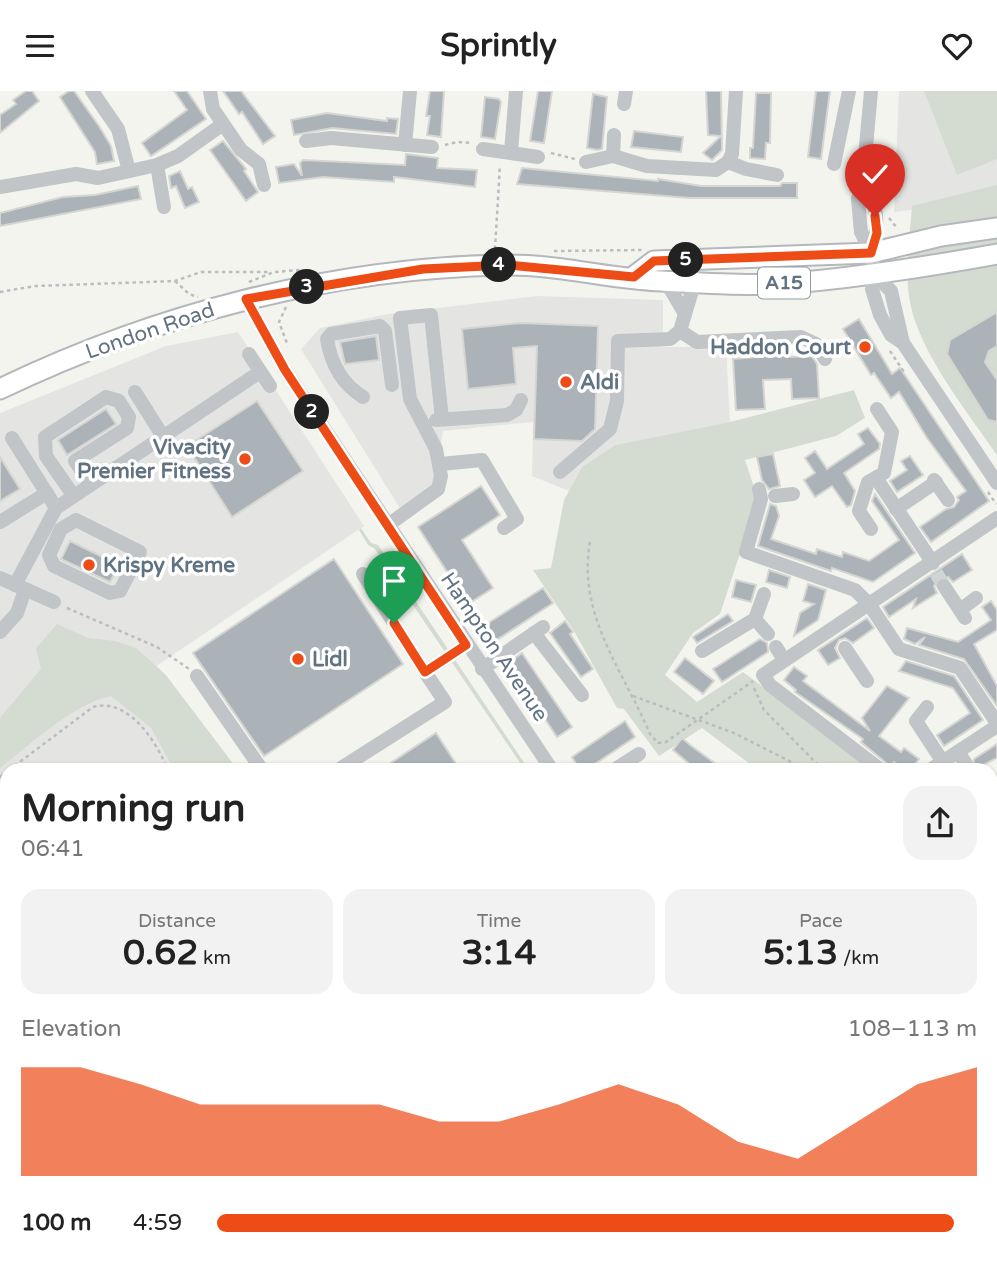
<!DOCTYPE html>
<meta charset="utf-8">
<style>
:root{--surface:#fff;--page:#f2f2f2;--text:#222;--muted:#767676;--accent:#ed4c17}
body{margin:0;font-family:"Varela Round",sans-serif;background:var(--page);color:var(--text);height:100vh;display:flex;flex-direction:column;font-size:26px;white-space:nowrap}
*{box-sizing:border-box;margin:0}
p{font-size:23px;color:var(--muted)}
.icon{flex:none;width:38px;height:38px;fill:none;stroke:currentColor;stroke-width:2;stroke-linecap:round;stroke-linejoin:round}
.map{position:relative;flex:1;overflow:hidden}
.details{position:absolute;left:0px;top:672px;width:998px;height:502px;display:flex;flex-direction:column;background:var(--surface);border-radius:21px 21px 0 0;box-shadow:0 2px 5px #0004}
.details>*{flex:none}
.pin{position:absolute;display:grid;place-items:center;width:60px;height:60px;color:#fff;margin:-72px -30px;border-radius:50% 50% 50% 0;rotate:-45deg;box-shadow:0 0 7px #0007}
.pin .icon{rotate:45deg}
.km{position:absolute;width:35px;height:35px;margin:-18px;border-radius:50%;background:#222;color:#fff;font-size:19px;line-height:35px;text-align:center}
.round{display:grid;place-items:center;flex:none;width:74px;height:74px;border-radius:21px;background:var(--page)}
.head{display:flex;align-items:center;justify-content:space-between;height:119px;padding:0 21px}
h1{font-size:38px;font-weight:700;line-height:52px}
.figures{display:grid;grid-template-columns:repeat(3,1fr);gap:10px;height:119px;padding:7px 21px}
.figures div{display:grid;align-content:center;border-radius:18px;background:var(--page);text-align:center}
.figures b{font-size:35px;font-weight:700}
.figures small{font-size:19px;font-weight:400}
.figures p{font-size:19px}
.chart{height:196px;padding:14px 21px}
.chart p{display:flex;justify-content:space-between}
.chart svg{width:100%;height:126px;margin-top:7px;fill:var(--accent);opacity:.7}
ul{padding:0 21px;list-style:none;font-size:23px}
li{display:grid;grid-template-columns:112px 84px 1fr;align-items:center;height:52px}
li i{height:18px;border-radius:9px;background:var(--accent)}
header{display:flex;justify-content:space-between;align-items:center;height:91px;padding:0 21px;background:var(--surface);font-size:32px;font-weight:700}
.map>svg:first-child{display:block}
.built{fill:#e4e5e3}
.green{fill:#d4dbd0}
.building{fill:#abb3b8;stroke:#d5d5d2;stroke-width:2}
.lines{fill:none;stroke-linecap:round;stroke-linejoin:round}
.minor-tunnel{stroke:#cfd4d4;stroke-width:14;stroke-dasharray:14 7;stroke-linecap:butt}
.major-casing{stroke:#b4b8bc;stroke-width:23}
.path{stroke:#babdbf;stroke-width:2.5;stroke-dasharray:3.5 3.5;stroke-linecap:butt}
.minor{stroke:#c1c5c8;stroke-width:14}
.major{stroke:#fff;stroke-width:19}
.route-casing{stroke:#fff;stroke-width:14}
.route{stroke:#ed4c17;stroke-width:9}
.poi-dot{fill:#ed4c17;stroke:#fff;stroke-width:2.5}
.labels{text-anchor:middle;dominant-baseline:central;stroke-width:7;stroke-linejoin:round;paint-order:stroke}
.shield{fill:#fff;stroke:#909da8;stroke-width:2}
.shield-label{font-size:19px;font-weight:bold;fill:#617382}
.street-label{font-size:21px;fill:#617382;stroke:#fff}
.poi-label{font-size:21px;font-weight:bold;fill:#617382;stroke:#fff;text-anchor:start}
</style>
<header><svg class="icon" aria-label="menu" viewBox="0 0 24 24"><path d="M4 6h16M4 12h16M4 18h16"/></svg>Sprintly<svg class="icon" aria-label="heart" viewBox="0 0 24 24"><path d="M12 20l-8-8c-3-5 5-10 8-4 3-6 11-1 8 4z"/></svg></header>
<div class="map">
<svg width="997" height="1173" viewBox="0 0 997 1173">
<rect width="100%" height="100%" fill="#f4f4ef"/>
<g class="built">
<path d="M899 0H997V108L894 121Z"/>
<path d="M536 205 663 209V256H726L730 331 615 354 582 376 569 400 532 385 533 331 443 340 435 395 401 419 301 258 320 237 388 223Z"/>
<path d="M238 241 364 435 112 605 151 637 174 679H7V1167H625L619 1173H0V322L166 255Z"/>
</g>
<g class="green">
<path d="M924 0H997V68L957 84Z"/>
<path d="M997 94V364C968 322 919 261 910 211 904 180 910 146 912 115Z"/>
<path d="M854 299 865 327 836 345 745 369 758 408 720 523 693 542 665 584 697 611 743 581 873 679H758L702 637 659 665 624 618 617 617 574 540 533 479 551 477 564 409 582 376 615 354 730 331Z"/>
<path d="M361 437 371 452 378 454 529 679H525L375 458 368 454 359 439Z"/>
<path d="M57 533 88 547 115 550 136 557 165 583 238 679H174L151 637 111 605C71 614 33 652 0 677V627L41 578 36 557Z"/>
<path d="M990 769 997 773V858L991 854Z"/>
</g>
<g class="building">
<path d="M26 0H32L39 10 0 42V24L16 13 13 9Z"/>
<path d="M69 0H74L99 35 111 55 114 70 97 73 95 61 60 6Z"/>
<path d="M174 0H187L206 28 151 65 142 52 187 19Z"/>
<path d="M223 0H241L275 45 263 53 242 21 239 23Z"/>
<path d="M430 0H444L441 46 427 44 430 25H426Z"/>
<path d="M538 0H552L544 52 530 50Z"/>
<path d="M706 0H721L722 59 712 69 703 62 721 45 708 44Z"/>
<path d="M816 0H830L821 68 808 66Z"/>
<path d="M756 2H771L770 52H766L765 68 750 67V57H753Z"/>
<path d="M593 3 607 6 602 58 597 59 587 57Z"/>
<path d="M485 6 499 8 501 11 495 48 481 46Z"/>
<path d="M327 22 387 30V27L398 28 396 43 332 37 294 44 291 29Z"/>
<path d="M634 40 683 46 681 61 631 56Z"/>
<path d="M223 50 246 78 244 80 258 101 246 110 210 59Z"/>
<path d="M406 63 438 67 437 77 477 79 475 96 394 86V91L323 86 279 92 276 76 294 73 302 85 300 72 303 69 405 74Z"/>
<path d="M522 77 658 90V88L701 95H780L782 92H797V107H690L517 93Z"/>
<path d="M180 80 188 98 192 96 199 111 185 117 176 95 171 97 169 85Z"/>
<path d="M138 95 141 108 0 135V122L63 106 95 104Z"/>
<path d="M997 221V255L989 260 985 271 997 289V331L988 329 947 263 950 249Z"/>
<path d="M859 228 892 283 900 277 989 410 931 451 920 436 946 418 954 416 959 409 957 406 966 400 927 347 899 301 891 307 874 282 871 284 843 238Z"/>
<path d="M521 232 598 235 595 338 582 350 534 348 537 255 513 257 516 293 468 298 462 238Z"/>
<path d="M376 245 379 269 345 273 340 251Z"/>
<path d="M791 263V266L812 265 817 273 819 307 792 308 791 288 763 289 765 318 736 319 733 268Z"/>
<path d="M257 310 303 380 232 426 187 355Z"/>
<path d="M106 318 116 333 67 364 58 349Z"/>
<path d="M868 337 880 353 879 358 844 382 855 400 851 414 847 416 832 395 815 406 804 389 815 382 805 367 815 360 827 378 864 353 858 343Z"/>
<path d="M773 363 780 395 769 398 762 389 757 366Z"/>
<path d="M910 365 923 384 897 401 890 390 907 379 901 370Z"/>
<path d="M0 366 20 398 0 410Z"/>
<path d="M481 395 500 424 462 449 493 497 468 513 418 436Z"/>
<path d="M875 403 915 462 873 491 832 477 831 480 758 455 770 413 776 415 779 425 771 448 816 463 817 458 842 466 843 461 869 470 899 449 872 410Z"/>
<path d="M70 450 119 474 110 491 61 468Z"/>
<path d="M962 463 972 479 953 491 948 486 939 487 934 495 937 502 913 517 916 508 889 526 883 516Z"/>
<path d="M334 468 403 573 264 665 193 562Z"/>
<path d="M769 479 790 486 787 497 766 491Z"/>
<path d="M736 489 756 494 751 511 732 506Z"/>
<path d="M808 493 826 499 818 529 794 545 800 522 814 513 803 510Z"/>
<path d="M543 497 553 512 492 552 482 536Z"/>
<path d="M991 510 997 519V539L974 553 997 595V615L964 568 919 554 925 546 915 553 904 548 907 537 958 551 991 529 982 516Z"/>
<path d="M728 523 733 530 697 552 693 546Z"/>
<path d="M867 527 874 537 853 552 845 547 839 549 835 557 840 567 828 574 818 559Z"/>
<path d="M565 530 573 541 570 543 593 578 581 586 550 542Z"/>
<path d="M760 548 767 552 768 561 722 591 713 578Z"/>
<path d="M522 562 572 636 557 646 508 572Z"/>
<path d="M685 567 714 590 703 603 674 581Z"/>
<path d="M906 570 954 585 983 629 944 655 937 644 970 622 953 597 899 580Z"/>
<path d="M794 576 807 585 803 590 870 640 862 627 887 595 909 607 879 645 901 661 904 657 919 668 911 679H905L894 671 891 676 861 651 863 648 795 601 796 599 784 589Z"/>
<path d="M625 630 635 646 586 679H580L572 666Z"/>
<path d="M436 642 460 679H380Z"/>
<path d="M682 647 690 654 724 679H698L692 675 673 659Z"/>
<path d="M997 653V667L973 679 974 668Z"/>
</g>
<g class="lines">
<path class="minor-tunnel" d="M936 482 944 495"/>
<g class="major-casing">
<g id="major">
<path d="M633 186 654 170 871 162 941 145 997 137"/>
<path d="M0 298C156 223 331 177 504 174 557 173 609 188 661 190 700 192 739 195 778 193 851 188 925 176 997 163"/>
</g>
</g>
<g class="path">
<path d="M445 54 457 51 472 52"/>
<path d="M551 62 575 68"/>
<path d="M889 127 898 138"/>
<path d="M495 158 500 74"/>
<path d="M554 160 642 159"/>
<path d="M175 190 189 203 198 206"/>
<path d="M249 191 274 181 300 179"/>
<path d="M0 201 35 195 175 190 201 181H271"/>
<path d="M286 216 279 231 288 255"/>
<path d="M890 260 904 281"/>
<path d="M988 401 996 413"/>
<path d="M590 451C577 524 623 579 650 643L658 652 666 651 753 590"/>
<path d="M67 517 157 556 189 578"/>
<path d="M754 597 764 619 823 679"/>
<path d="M633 605 734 642 807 679"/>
<path d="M9 679 93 616C129 606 157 652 168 679"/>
<path d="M0 686 7 681"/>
<path d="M990 787 997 790"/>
<path d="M990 823 997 830"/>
<path d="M0 1088 7 1104"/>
<path d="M806 1167 821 1169"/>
<path d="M79 1173 99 1167"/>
<path d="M614 1173 619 1167"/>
</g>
<g class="minor">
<path d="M92 0 118 38 129 80"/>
<path d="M210 0 213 18 241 59 259 73 264 94"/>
<path d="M871 0 863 89 858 108 861 141 871 162 874 183 872 198 880 224 891 244 903 252 997 392"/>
<path d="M624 13 626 0"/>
<path d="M306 50 331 47 432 56"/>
<path d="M405 54 410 0"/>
<path d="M483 58 538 66"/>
<path d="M511 61 516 0"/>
<path d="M613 65 614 44"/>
<path d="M586 71 613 65 647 75 716 79 728 71 732 63 736 0"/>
<path d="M728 71 746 78 777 84"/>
<path d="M834 73 849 0"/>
<path d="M157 74 164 116"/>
<path d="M863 89C879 109 879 139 871 162"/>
<path d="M0 96 76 83 98 87 157 74 178 65 223 33"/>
<path d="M874 183 891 200 903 252"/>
<path d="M662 190 671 199 685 223 692 200 694 169"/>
<path d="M246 208 285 279 552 679"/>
<path d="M685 223 680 240 697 251 801 246 816 253 825 268"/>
<path d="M249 263 270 295"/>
<path d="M135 301 162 344"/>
<path d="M363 306C342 293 331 273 327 248L331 243 380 235 385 240 392 294"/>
<path d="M436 329 507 324 516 319 521 309"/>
<path d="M12 347 56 417"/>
<path d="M441 373 482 369 517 428 504 437"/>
<path d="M560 381 610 338 617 310 618 250 670 248 680 240"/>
<path d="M876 387 933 472"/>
<path d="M934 389 948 409"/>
<path d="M759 398 761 408 746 461 855 499 869 513 899 558 960 577 997 632"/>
<path d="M73 404 46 365 45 346 106 306 119 310 129 326 127 337 75 370 90 392"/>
<path d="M775 405 793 403"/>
<path d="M896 418 936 391"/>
<path d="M76 429 140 461 120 500 110 502 54 475 49 464 61 438Z"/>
<path d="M0 431 47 402"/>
<path d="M388 434 438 398 441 385 436 358 410 308 400 227 431 224 442 328"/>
<path d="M871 438 859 420 868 391 884 382 892 341 877 318"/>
<path d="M363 483 425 581 466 554"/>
<path d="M0 487 54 511"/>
<path d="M15 494 56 417 260 281"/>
<path d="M944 495 965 527"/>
<path d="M960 519 976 507"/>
<path d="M755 528 768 543"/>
<path d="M0 541 17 522 25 499"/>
<path d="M534 542 582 604"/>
<path d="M776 556 784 569"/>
<path d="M845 557 867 590"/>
<path d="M702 560 755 528 764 503"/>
<path d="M482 578 543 536"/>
<path d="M197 585 262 679"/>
<path d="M927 616 916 630 943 671"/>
<path d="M958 661 966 673"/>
<path d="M338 679 445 611 425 581"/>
<path d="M614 679 639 663"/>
<path d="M881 679 770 594 763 584 997 427"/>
<path d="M930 679 997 635"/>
<path d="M990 707 997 703"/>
<path d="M990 763 997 768"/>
<path d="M0 908 7 909"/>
<path d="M990 916 997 915"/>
<path d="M0 965H7"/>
<path d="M990 976 997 975"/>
<path d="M0 1024 7 1018"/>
<path d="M0 1054 7 1073"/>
<path d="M990 1099 997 1098"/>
<path d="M905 1167 954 1173"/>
<path d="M39 1173 42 1167"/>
<path d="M57 1173 67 1167"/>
<path d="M162 1173 177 1167"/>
<path d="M834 1173V1167"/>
</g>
<use href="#major" class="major"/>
</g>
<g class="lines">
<g class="route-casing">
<path id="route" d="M394 532 425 581 466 554 285 279 246 208 423 178 507 174 634 186 654 170 871 162 877 142 875 125"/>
</g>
<use href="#route" class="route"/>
</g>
<g class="poi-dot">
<circle cx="865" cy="256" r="7"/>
<circle cx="566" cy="291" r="7"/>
<circle cx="245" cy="368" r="7"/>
<circle cx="89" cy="474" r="7"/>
<circle cx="298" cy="568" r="7"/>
</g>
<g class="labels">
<rect class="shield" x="758" y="176.5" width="52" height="31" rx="5"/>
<g class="shield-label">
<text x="784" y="192">A15</text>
</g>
<g class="street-label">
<text transform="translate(150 240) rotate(-19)">London Road</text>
<text transform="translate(494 556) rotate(56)">Hampton Avenue</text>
</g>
<g class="poi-label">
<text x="851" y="256" text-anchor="end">Haddon Court</text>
<text x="580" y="291">Aldi</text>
<text x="231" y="356" text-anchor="end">Vivacity<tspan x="231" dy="24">Premier Fitness</tspan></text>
<text x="103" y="474">Krispy Kreme</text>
<text x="312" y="568">Lidl</text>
</g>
</g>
</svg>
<div class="pin" style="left:394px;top:532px;background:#1e9e55"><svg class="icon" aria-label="arrive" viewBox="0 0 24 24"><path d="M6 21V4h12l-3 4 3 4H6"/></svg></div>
<div class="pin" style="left:875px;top:125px;background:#d93025"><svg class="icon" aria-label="check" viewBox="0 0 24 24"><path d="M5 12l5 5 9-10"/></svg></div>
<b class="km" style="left:312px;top:321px">2</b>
<b class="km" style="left:307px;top:196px">3</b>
<b class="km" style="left:499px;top:174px">4</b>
<b class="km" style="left:686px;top:169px">5</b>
<section class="details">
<div class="head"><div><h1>Morning run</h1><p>06:41</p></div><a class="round"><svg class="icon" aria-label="share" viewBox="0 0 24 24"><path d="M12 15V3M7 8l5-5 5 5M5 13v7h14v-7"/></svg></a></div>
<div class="figures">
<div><p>Distance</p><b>0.62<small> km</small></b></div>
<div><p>Time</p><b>3:14</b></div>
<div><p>Pace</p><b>5:13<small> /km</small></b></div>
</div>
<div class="chart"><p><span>Elevation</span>108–113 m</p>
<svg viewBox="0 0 160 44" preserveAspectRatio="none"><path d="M0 44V6L10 6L20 12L30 19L40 19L50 19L60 19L70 25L80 25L90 19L100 12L110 19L120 32L130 38L140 25L150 12L160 6V44z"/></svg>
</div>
<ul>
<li><b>100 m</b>4:59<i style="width:97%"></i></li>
</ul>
</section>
</div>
